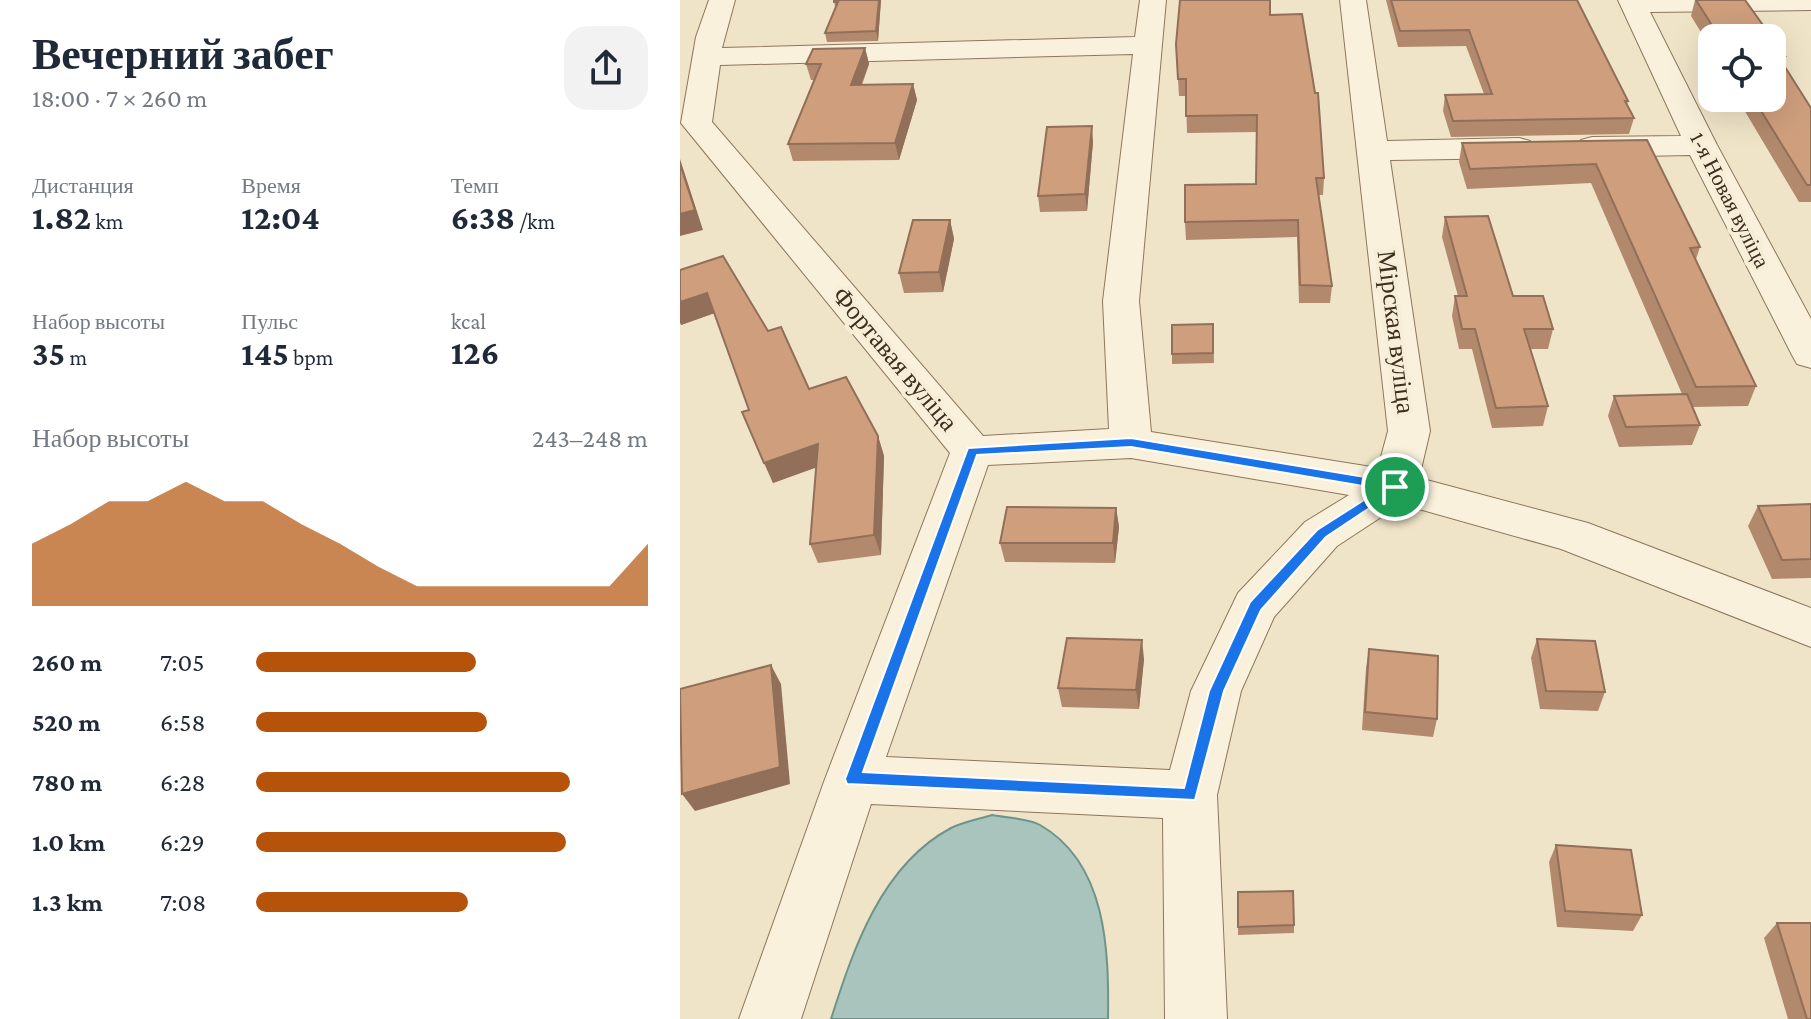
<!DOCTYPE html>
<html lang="ru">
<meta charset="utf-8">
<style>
:root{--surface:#fff;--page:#f2f2f3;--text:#1f2937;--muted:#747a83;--accent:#b45309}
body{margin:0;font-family:"Crimson Pro",serif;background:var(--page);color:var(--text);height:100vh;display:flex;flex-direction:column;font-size:30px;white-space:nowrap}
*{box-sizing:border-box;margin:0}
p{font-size:26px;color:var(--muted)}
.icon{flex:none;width:44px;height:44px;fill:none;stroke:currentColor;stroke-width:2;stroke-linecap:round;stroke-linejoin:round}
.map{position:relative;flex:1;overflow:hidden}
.details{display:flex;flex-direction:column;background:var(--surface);width:680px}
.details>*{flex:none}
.controls{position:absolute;left:1018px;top:24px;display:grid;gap:16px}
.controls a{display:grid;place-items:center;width:88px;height:88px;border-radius:16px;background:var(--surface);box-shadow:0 8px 32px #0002;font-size:40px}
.pin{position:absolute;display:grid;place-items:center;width:68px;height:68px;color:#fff;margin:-34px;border:4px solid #fff;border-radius:50%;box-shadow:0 2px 8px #0007}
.round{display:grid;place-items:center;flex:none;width:84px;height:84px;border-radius:24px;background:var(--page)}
.summary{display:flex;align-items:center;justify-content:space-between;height:136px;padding:0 32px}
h1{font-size:44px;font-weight:700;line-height:60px}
.figures{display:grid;grid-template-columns:repeat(3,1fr);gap:12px;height:136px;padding:8px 32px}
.figures div{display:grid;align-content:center}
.figures b{font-size:34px;font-weight:700}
.figures small{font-size:22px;font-weight:400}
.figures p{font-size:22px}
.chart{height:224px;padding:16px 32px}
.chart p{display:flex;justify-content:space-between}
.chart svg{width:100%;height:144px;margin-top:8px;fill:var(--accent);opacity:.7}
ul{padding:0 32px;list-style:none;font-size:26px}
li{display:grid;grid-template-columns:128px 96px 1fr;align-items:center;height:60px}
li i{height:20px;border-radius:10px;background:var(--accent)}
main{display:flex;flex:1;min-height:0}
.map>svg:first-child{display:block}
.water{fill:#a9c4bc;stroke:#6f938a;stroke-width:2}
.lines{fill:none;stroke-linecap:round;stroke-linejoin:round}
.minor-casing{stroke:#8d765c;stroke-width:2}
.minor{fill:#faf1dc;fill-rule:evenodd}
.wall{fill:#b2896c}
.shaded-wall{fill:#916f58}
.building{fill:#cf9f7d;stroke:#916f58;stroke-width:2}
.route{fill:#1a73e8;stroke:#fff;stroke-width:2;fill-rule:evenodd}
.labels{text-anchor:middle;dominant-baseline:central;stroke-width:8;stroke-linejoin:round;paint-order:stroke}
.far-street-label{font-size:22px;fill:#3d2e20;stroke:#f7eed8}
.street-label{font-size:26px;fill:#3d2e20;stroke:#f7eed8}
</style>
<main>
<section class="details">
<div class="summary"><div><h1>Вечерний забег</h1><p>18:00 · 7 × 260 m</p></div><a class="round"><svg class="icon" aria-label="share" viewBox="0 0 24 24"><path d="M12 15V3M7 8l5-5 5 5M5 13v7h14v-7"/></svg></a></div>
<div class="figures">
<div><p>Дистанция</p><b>1.82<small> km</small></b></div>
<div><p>Время</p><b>12:04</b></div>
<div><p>Темп</p><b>6:38<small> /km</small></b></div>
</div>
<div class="figures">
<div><p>Набор высоты</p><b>35<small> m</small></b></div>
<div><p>Пульс</p><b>145<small> bpm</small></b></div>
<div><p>kcal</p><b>126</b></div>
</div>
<div class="chart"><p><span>Набор высоты</span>243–248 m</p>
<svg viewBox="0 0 160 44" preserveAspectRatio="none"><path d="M0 44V25L10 19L20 12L30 12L40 6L50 12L60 12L70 19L80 25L90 32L100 38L110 38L120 38L130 38L140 38L150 38L160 25V44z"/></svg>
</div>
<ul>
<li><b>260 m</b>7:05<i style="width:56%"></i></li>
<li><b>520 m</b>6:58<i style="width:59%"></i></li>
<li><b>780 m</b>6:28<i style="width:80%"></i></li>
<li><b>1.0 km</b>6:29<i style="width:79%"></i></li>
<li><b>1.3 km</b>7:08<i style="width:54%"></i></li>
</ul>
</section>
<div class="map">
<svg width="1131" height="1019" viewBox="0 0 1131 1019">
<rect width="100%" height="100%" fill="#f0e4c8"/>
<path class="water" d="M312 815C327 818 348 818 360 825 427 863 429 951 428 1019H151C173 950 201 865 271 828 283 822 299 819 312 815Z"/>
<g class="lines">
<g class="minor-casing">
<g id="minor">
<path d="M29 0H55L42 48 455 37 460 0H486L459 301 471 432 698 468 708 431 660 0H686L707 141 839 138 850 141 855 148 850 155 839 158 710 160 750 431 739 478 908 523 1131 608V647L881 549 721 504 657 546 594 617 561 691 537 795 547 1019H485L483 818 191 804 121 1019H59L145 779 270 453 1 123 16 37ZM453 54 423 301 429 429 303 436 32 122 40 65ZM451 458 669 495 625 522 558 593 511 691 490 770 206 757 308 465Z"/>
<path d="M938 0H1131V10L970 12 1037 145 1131 319V368L1117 364 1112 355 1010 155 912 157 901 154 896 147 901 140 912 137 1001 136Z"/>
</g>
</g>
<use href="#minor" class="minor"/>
</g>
<g class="wall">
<path d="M154 0H201L198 41 147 42 145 33 155 8Z"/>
<path d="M706 0H759L948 101 947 105 954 118 949 134 771 137 763 111 765 95 804 94 786 46 718 47Z"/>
<path d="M1015 0H1065L1105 56 1102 64 1131 108V202H1119L1057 98H1092V38H1032V50L1011 16Z"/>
<path d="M590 15 644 178 643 195H638L652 286 650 303H619L617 237 506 240 505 222 576 184 577 132 507 133 506 96H499L496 44Z"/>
<path d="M185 48 189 64 182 85 233 84 237 100 219 160 113 161 108 144 134 80H131L126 64Z"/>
<path d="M967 140 1020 247 1016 259 1076 386 1068 406 1012 407 1020 425 1012 445 939 447 928 416 934 396 1002 394 911 183 787 189 779 162 782 143Z"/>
<path d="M413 142 407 211 360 212 358 196Z"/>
<path d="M765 217 833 296 873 329 868 349H850L868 406 863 426 812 428 792 349H779L772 316 775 296H778L762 237Z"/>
<path d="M270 220 274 239 263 292 224 293 219 273Z"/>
<path d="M0 270 88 331 129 389 198 436 204 456 201 555 138 563 130 544 136 467 93 483 69 410 34 313 1 325 0 322Z"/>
<path d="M533 324 534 363 492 364V354Z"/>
<path d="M1131 504V578L1092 579 1068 526 1078 506Z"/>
<path d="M436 508 439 527 435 563 325 562 320 543Z"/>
<path d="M857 639 925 692 918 711 860 709 851 658Z"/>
<path d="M689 649 757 719 753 737 682 730 686 668Z"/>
<path d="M464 659 459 709 382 707 378 688Z"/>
<path d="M876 845 962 915 953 931 877 927 869 862Z"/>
<path d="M558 892 614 925V933L558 935Z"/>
<path d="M1097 923 1131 1019H1108L1084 938Z"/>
</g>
<g class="shaded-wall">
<path d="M199 0H201L198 41 196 31Z"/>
<path d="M185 48 189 64 175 101 171 85Z"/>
<path d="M233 84 237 100 219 160 215 143Z"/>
<path d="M412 126 413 142 407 211 405 194Z"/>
<path d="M0 159 23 230 0 236Z"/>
<path d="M270 220 274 239 263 292 259 272Z"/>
<path d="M27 293 35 313 1 325 0 322V302Z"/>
<path d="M198 436 204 456 201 555 194 535Z"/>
<path d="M138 444 146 464 93 483 84 463Z"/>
<path d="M436 508 439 527 435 563 433 543Z"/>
<path d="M462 640 464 659 459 709 456 690Z"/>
<path d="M91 665 101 684 110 784 15 811 2 794Z"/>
</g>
<g class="building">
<path d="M154 0H199L196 31 145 33 158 2H154Z"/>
<path d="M500 0H590V15L622 14 635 93H638L644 178H636L652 286 620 285 618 220 505 222V185L576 184 577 115 506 116V79H498L496 44Z"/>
<path d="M711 0H897L948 101H945L954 118 773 121 765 95 812 94 789 30 720 31Z"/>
<path d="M1016 0H1065L1105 56H1098L1131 108V185H1127L1073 98H1092V38H1040Z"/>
<path d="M185 48 171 85 233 84 215 143 108 144 141 64H126L133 49Z"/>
<path d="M412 126 405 194 358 196 367 127Z"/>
<path d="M967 140 1020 247 1010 248 1076 386 1016 387 916 164 790 169 782 143Z"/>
<path d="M0 164 15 210 0 214Z"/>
<path d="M808 216 833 296H863L873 329H844L868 406 816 408 795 329H782L775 296H787L765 217Z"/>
<path d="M233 220H270L259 272 219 273Z"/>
<path d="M43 256 88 331 101 327 129 389 166 377 198 436 194 535 130 544 138 444 84 463 62 412 69 410 27 293 0 302V270Z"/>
<path d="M533 324V353L492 354V325Z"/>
<path d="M1007 394 1020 425 946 427 934 396Z"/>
<path d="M1131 504V559L1102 560 1078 506Z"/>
<path d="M327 507 436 508 433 543H320Z"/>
<path d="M387 638 462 640 456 690 378 688Z"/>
<path d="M857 639 915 641 925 692 866 691Z"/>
<path d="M689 649 758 656 757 719 685 712Z"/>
<path d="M91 665 100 767 2 794 0 689Z"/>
<path d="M876 845 951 850 962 915 885 911Z"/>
<path d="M613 891 614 925 558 927V892Z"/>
<path d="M1097 923H1131V1019H1127Z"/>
</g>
<path class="route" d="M451 438 715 482 721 487 646 537 581 610 544 691 515 800 167 784 165 779 288 448ZM451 447 701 489 637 530 570 602 529 691 504 788 183 772 297 455Z"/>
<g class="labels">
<g class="far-street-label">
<text transform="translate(1050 200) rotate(63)">1-я Новая вуліца</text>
</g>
<g class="street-label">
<text transform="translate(716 332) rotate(83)">Мірская вуліца</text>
<text transform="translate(215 359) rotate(50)">Фортавая вуліца</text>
</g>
</g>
</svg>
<div class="controls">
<a><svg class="icon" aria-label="locate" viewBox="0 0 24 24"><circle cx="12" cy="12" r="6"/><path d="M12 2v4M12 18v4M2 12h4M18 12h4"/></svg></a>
</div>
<div class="pin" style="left:715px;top:487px;background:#1e9e55"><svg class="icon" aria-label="arrive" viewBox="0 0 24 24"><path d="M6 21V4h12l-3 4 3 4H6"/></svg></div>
</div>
</main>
